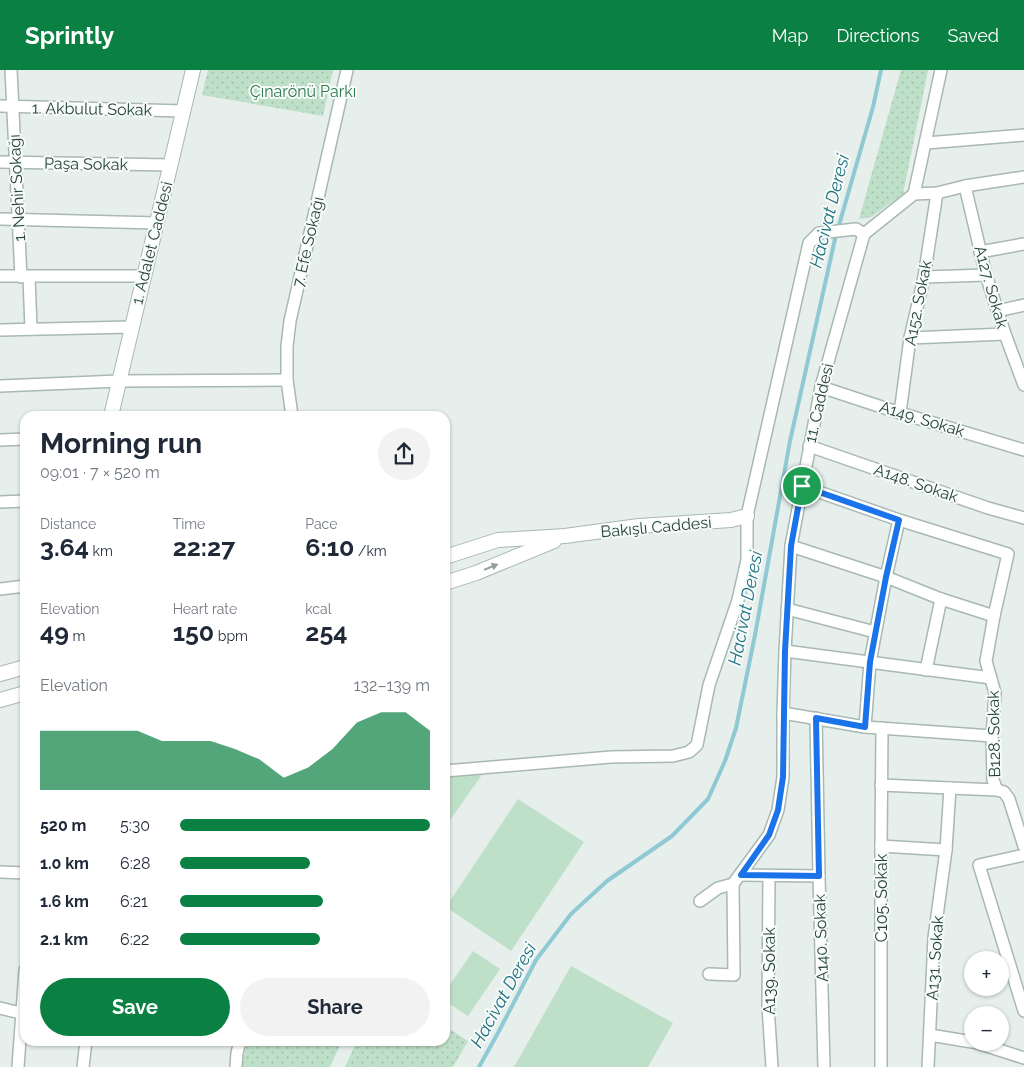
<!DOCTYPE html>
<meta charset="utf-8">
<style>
:root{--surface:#fff;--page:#f2f2f3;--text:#1f2937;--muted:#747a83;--accent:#0b8043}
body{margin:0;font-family:Raleway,sans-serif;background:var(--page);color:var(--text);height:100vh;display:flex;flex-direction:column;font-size:19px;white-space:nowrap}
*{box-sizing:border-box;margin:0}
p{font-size:16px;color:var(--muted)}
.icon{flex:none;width:28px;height:28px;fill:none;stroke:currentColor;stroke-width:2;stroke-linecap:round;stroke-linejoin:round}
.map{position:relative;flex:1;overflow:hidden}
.panel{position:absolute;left:20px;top:341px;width:430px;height:635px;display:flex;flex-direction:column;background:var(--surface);border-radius:15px;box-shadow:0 1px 4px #0004}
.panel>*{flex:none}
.tools{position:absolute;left:964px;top:881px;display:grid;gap:10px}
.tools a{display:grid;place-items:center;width:45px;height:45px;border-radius:50%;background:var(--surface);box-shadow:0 1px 4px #0004;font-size:25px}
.pin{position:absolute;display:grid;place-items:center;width:42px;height:42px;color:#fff;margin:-21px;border:2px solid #fff;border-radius:50%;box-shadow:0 1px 5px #0007}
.round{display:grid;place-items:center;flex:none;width:52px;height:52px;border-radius:26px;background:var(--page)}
.summary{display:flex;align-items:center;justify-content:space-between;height:85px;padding:0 20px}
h1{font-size:28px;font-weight:700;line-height:38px}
.figures{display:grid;grid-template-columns:repeat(3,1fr);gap:8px;height:85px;padding:5px 20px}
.figures div{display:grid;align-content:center}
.figures b{font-size:25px;font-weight:700}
.figures small{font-size:14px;font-weight:400}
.figures p{font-size:14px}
.chart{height:140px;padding:10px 20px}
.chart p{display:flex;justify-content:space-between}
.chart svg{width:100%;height:90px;margin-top:5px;fill:var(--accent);opacity:.7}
.cta{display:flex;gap:10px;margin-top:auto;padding:10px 20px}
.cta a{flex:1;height:58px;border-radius:30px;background:var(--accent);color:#fff;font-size:20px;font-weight:700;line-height:58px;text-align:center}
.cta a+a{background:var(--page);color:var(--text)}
ul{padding:0 20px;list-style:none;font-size:16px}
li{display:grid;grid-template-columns:80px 60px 1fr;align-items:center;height:38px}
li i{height:12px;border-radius:6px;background:var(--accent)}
header{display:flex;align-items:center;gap:30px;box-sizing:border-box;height:70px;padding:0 25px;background:var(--accent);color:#fff}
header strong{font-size:24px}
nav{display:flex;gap:28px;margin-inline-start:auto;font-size:18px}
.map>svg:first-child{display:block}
.grass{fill:#bfe0c8}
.park{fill:url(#park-dots)}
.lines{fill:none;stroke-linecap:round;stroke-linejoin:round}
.stream{stroke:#8ec9d4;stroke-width:4}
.minor-casing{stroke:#a8b8b2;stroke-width:14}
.tertiary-casing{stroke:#a8b8b2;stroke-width:16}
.minor{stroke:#fff;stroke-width:11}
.tertiary{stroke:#fff;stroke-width:14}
.oneway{fill:#92a09c}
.route-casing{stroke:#fff;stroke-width:10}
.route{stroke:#1a73e8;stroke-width:6}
.labels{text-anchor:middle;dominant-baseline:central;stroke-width:4;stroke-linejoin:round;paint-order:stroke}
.park-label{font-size:16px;fill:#2d7a4b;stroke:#f7fbf9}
.street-label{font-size:16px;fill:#24423a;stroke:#f7fbf9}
.water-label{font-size:18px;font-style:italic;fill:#1c6f80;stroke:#f7fbf9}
</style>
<header>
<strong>Sprintly</strong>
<nav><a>Map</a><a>Directions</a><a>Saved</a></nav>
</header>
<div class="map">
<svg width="1024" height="997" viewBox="0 0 1024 997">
<defs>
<pattern id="park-dots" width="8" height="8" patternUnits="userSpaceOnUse" patternTransform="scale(1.25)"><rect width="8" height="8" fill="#bfe0c8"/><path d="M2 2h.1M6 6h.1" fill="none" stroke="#a4c1ad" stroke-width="1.8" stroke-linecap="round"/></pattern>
</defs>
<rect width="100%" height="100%" fill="#e6efeb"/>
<g class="grass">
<path d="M484 702 445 757V705Z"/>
<path d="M518 729 584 772 511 881 446 837Z"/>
<path d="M473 881 500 899 468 946 445 931V922Z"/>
<path d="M571 896 673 953 648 997H514Z"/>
</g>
<g class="park">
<path d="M208 0H333L323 46 202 25Z"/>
<path d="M901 0H928L903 124 871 147 859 149Z"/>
<path d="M445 956 468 971 453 997H345L357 971H445Z"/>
<path d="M247 971H342L330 997H242Z"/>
</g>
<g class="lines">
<path class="stream" d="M479 997 499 961 536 890 571 844 607 811 672 766 708 729 725 691 736 658 755 565 790 371 835 169 873 37 881 0"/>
<g class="minor-casing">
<g id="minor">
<path d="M11 0 21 207"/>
<path d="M0 36 184 41"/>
<path d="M926 73 1024 65"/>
<path d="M0 92 171 95"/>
<path d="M965 116 986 205 1005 264 1024 315"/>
<path d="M914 124 941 0"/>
<path d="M0 149 157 153"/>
<path d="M864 164 914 124 937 123 965 116 1024 107"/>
<path d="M980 182 1024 174"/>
<path d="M0 206H145"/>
<path d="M29 207 31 259"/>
<path d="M924 207 986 205"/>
<path d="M997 241 1024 235"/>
<path d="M0 260 131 257"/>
<path d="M910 268 1005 264"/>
<path d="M0 316 119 311 287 310"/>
<path d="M821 317 900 343 1024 380"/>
<path d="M900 343 910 268 924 207 937 123"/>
<path d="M292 346 287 310V276L290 251 347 0"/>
<path d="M0 370 25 369"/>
<path d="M809 376 988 438 1024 448"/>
<path d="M802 416 899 450 1008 484 994 546 986 591 995 623 992 666 993 710 997 720 1004 722 1009 729 1024 776"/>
<path d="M0 432 25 431"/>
<path d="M791 476 886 507 941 529 994 546"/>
<path d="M0 519 25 516"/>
<path d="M787 539 875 562"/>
<path d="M785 581 991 608"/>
<path d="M926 600 941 529"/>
<path d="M783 643 865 657 992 666"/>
<path d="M816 648 819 806 824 997"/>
<path d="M865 657 870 592 886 507 899 450"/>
<path d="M445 701 611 687 673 686 689 682 697 675 709 615 738 530 747 490V446L809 173 819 163 856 159 864 164"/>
<path d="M881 715 997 720"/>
<path d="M881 776 946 780"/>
<path d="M1024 785 979 795 1024 941"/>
<path d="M0 802 25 803"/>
<path d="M741 805 819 806"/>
<path d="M769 806 768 936 772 997"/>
<path d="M700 831 718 818 733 814 769 765 778 740 783 707V643L785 581 791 476 821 317 864 164"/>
<path d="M709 904 734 905 733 814"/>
<path d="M0 938 25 944"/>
<path d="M930 965 972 972"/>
<path d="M974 972 1024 988"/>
<path d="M18 997 25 900"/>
<path d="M83 997 86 971"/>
<path d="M236 997 237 983 240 971"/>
<path d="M881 997V776L882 658"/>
<path d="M928 997 934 868 946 780 950 718"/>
</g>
</g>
<g class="tertiary-casing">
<g id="tertiary">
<path d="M111 346 193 0"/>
<path d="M445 487 498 470 565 466 639 456 731 450 747 446"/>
<path d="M445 513 476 503 554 471"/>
<path d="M0 604 25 597"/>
<path d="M0 630 25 623"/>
</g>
</g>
<use href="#minor" class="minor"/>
<use href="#tertiary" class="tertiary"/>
</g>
<defs><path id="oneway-solid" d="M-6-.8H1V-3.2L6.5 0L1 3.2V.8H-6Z" transform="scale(1.25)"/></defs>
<use class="oneway" href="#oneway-solid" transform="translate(491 497) rotate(-22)"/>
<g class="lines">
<g class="route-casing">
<path id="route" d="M802 416 899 450 886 507 870 592 865 657 816 648 819 806 741 805 769 765 778 740 783 707 785 581 791 476Z"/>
</g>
<use href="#route" class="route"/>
</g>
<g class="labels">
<g class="park-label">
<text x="303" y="21">Çınarönü Parkı</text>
</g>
<g class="street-label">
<text transform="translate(92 39) rotate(1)">1. Akbulut Sokak</text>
<text transform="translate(86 94) rotate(1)">Paşa Sokak</text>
<text transform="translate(17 118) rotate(-93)">1. Nehir Sokağı</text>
<text transform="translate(308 172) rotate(-77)">7. Efe Sokağı</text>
<text transform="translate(152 173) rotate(-76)">1. Adalet Caddesi</text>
<text transform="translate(991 217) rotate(74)">A127. Sokak</text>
<text transform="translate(918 233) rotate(-79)">A152. Sokak</text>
<text transform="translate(819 333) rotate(-77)">11. Caddesi</text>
<text transform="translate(922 349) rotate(17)">A149. Sokak</text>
<text transform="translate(916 413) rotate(19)">A148. Sokak</text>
<text transform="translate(656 457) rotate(-5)">Bakışlı Caddesi</text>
<text transform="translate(994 664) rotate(-91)">B128. Sokak</text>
<text transform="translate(881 828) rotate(-90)">C105. Sokak</text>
<text transform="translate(821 868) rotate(-92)">A140. Sokak</text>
<text transform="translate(935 888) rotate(-86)">A131. Sokak</text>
<text transform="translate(769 901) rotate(-90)">A139. Sokak</text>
</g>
<g class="water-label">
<text transform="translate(829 141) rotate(-76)">Hacivat Deresi</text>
<text transform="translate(745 538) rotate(-79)">Hacivat Deresi</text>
<text transform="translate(503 925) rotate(-61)">Hacivat Deresi</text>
</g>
</g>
</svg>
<div class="tools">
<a>+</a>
<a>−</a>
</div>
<div class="pin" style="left:802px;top:416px;background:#1e9e55"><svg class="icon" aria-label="arrive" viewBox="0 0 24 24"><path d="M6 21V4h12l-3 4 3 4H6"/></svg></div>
<section class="panel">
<div class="summary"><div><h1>Morning run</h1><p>09:01 · 7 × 520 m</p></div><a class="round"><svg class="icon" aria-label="share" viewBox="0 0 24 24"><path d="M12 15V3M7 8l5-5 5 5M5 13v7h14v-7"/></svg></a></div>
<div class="figures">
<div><p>Distance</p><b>3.64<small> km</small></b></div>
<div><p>Time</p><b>22:27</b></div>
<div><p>Pace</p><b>6:10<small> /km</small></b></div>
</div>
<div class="figures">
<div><p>Elevation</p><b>49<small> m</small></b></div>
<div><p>Heart rate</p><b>150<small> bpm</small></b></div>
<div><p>kcal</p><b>254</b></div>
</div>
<div class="chart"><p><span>Elevation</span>132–139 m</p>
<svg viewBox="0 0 160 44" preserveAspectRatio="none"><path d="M0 44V15L10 15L20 15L30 15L40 15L50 20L60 20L70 20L80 24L90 29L100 38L110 33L120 24L130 11L140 6L150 6L160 15V44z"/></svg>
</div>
<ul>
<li><b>520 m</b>5:30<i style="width:100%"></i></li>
<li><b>1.0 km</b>6:28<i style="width:52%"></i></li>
<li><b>1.6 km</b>6:21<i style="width:57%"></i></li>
<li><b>2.1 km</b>6:22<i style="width:56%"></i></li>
</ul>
<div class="cta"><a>Save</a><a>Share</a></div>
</section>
</div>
